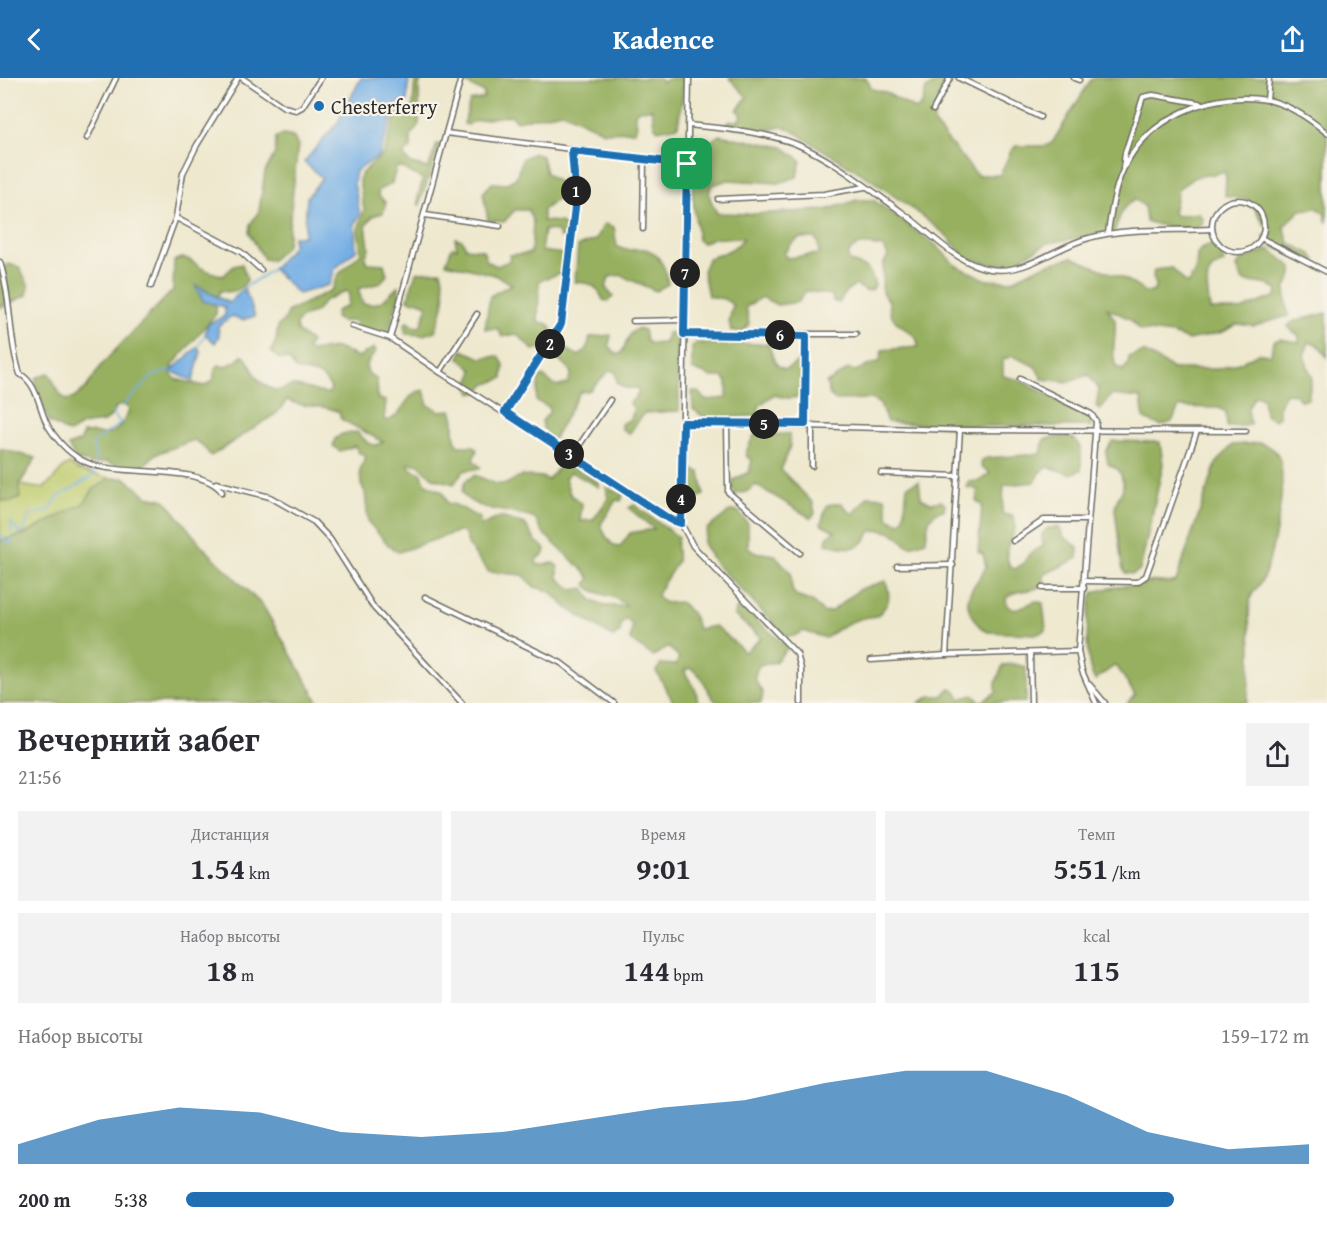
<!DOCTYPE html>
<html lang="ru">
<meta charset="utf-8">
<style>
:root{--surface:#fff;--page:#f2f2f3;--text:#2b2b33;--muted:#7c7c81;--accent:#1f6fb2}
body{margin:0;font-family:"Gentium Book Plus",serif;background:var(--page);color:var(--text);height:100vh;display:flex;flex-direction:column;font-size:22px;white-space:nowrap}
*{box-sizing:border-box;margin:0}
p{font-size:20px;color:var(--muted)}
.icon{flex:none;width:33px;height:33px;fill:none;stroke:currentColor;stroke-width:2;stroke-linecap:round;stroke-linejoin:round}
.map{position:relative;height:625px;overflow:hidden}
.side{display:flex;flex-direction:column;background:var(--surface);flex:1}
.side>*{flex:none}
.pin{position:absolute;display:grid;place-items:center;width:51px;height:51px;color:#fff;margin:-26px;border-radius:12px;box-shadow:0 3px 9px #0006}
.km{position:absolute;width:30px;height:30px;margin:-15px;border-radius:50%;background:#222;color:#fff;font-size:16px;line-height:30px;text-align:center}
.round{display:grid;place-items:center;flex:none;width:63px;height:63px;border-radius:0px;background:var(--page)}
.head{display:flex;align-items:center;justify-content:space-between;height:102px;padding:0 18px}
h1{font-size:33px;font-weight:700;line-height:45px}
.figures{display:grid;grid-template-columns:repeat(3,1fr);gap:9px;height:102px;padding:6px 18px}
.figures div{display:grid;align-content:center;border-radius:0px;background:var(--page);text-align:center}
.figures b{font-size:30px;font-weight:700}
.figures small{font-size:16px;font-weight:400}
.figures p{font-size:16px}
.chart{height:168px;padding:12px 18px}
.chart p{display:flex;justify-content:space-between}
.chart svg{width:100%;height:108px;margin-top:6px;fill:var(--accent);opacity:.7}
ul{padding:0 18px;list-style:none;font-size:20px}
li{display:grid;grid-template-columns:96px 72px 1fr;align-items:center;height:45px}
li i{height:15px;border-radius:8px;background:var(--accent)}
header{display:flex;justify-content:space-between;align-items:center;height:78px;padding:0 18px;background:var(--accent);color:#fff;font-size:27px;font-weight:700}
.map>svg:first-child{display:block}
.green{fill:#bfcc6e;stroke:#757c4c;stroke-width:1.5}
.forest{fill:#97b061;stroke:#616e46;stroke-width:1.5;fill-rule:evenodd}
.water{fill:#74afe5;stroke:#506d88;stroke-width:1.5}
.lines{fill:none;stroke-linecap:round;stroke-linejoin:round}
.stream{stroke:#74afe5;stroke-width:1.5}
.street-casing{stroke:#6f6d64;stroke-width:7}
.street{stroke:#fff;stroke-width:4}
.route-casing{stroke:#fff;stroke-width:12}
.route{stroke:#1f6fb2;stroke-width:8}
.poi-dot{fill:#1f6fb2;stroke:#f7f3e8;stroke-width:2}
.labels{text-anchor:middle;dominant-baseline:central;stroke-width:4.5;stroke-linejoin:round;paint-order:stroke}
.poi-label{font-size:20px;fill:#2b2b2b;stroke:#f7f3e8;text-anchor:start}
</style>
<header><svg class="icon" aria-label="back" viewBox="0 0 24 24"><path d="M15 5l-7 7 7 7"/></svg>Kadence<svg class="icon" aria-label="share" viewBox="0 0 24 24"><path d="M12 15V3M7 8l5-5 5 5M5 13v7h14v-7"/></svg></header>
<div class="map">
<svg width="1327" height="625" viewBox="0 0 1327 625">
<rect width="100%" height="100%" fill="#f7f3e8"/>
<filter id="ink" filterUnits="userSpaceOnUse"><feTurbulence type="fractalNoise" baseFrequency=".0167" numOctaves="2"/><feDisplacementMap in="SourceGraphic" scale="12" xChannelSelector="R" yChannelSelector="G"/><feConvolveMatrix kernelMatrix="1 2 1 2 8 2 1 2 1" color-interpolation-filters="sRGB"/></filter>
<filter id="wash" filterUnits="userSpaceOnUse"><feTurbulence type="fractalNoise" baseFrequency=".008" numOctaves="4" result="noise"/><feDisplacementMap in="SourceGraphic" scale="24" xChannelSelector="R" yChannelSelector="G"/><feGaussianBlur stdDeviation="1.35" result="paint"/><feColorMatrix in="noise" values="0 0 0 0 0 0 0 0 0 0 0 0 0 0 0 0 0 1.4 0 .05"/><feComposite in="paint" operator="in"/></filter>
<g filter="url(#wash)">
<rect width="100%" height="100%" fill="#eee8ce"/>
<path class="green" d="M70 386 79 392 110 400 93 412 84 425 25 456 0 463V422L11 424 19 407C28 407 35 412 44 409 55 404 59 389 70 386Z"/>
<g class="forest">
<path d="M415 0H423L419 7V46L411 57V70L403 77 411 86 428 90 437 66 440 67 419 128 418 118 423 101 400 89 396 90 392 105 379 112 378 117 386 125 383 135 373 138 366 147 369 170 365 180 367 185 384 186 387 197 380 205 358 211 363 226C385 227 384 220 399 208V218L388 255 383 258 356 248 354 242 342 244 335 240 336 233 347 228 349 216 346 213 324 223 317 233 301 240 296 246 297 253 311 264 307 271 311 273 337 270 358 279 374 270 376 273 366 287 368 295 377 302 378 321 386 323 384 341 387 343C404 338 405 314 424 312L428 327 440 333 451 332C458 345 450 355 458 368H474L477 372 473 382 481 390 463 393 454 406 433 400 418 386H408L411 391 421 395 426 406 443 414 447 425C460 426 467 435 480 440V448L500 439 525 446 535 462 545 471 544 476 536 482 537 487 554 485 558 489V500L573 512 584 510 592 523 605 528H626C615 515 594 519 586 506L590 501 587 496 543 455 535 441C515 432 470 433 462 414L465 403 475 397 496 406H506L521 398 542 399 548 402 564 383 599 405V409L571 394 565 400 570 416 582 426 580 443 593 442 608 421 606 409 623 417 621 423 616 422 601 446C604 456 609 468 620 469L630 455 654 451 629 430 634 427 678 459C674 470 679 475 677 483 672 495 662 505 657 517 662 527 669 525 680 524L692 535 698 551 715 548 745 574 761 560 734 537 736 531 747 534 785 567 786 572 775 584 759 587C752 601 755 603 763 615L761 625H718C703 614 709 599 689 590L684 593 696 613 698 625H674L656 593 661 586 676 587 679 579 668 569 653 578 630 562 632 547 626 541 621 546 620 554 613 559 567 530 550 513 534 509 523 497 489 494 469 469 464 454H457L399 474 392 471 368 444 365 414 361 407 360 392 366 378 359 375 355 368 340 373 333 368 335 361 342 356 357 354 369 366 377 367 383 364 341 341 339 334C319 324 307 332 287 322L277 335 211 378 201 366 194 362 156 376 144 387 129 391 107 384 91 386 76 381 68 368 81 363 83 355C98 353 108 362 120 348 124 342 128 338 129 331L123 326 116 329C106 351 99 342 83 347 78 349 73 353 69 355L49 344 36 307V300L49 295 60 316 66 322 74 320 86 310 103 285 173 212 174 183C186 176 190 183 200 189 206 193 215 195 223 198L234 188 242 186 247 202C241 213 232 215 220 213L217 220 216 236 173 287 171 294 175 301 204 308 213 303 215 291 219 287 224 289 235 284 243 277C251 284 252 293 258 301 261 305 269 310 274 312 281 315 285 308 292 308 305 307 316 316 329 315L331 310C319 291 313 297 296 291L289 282 278 280 271 273 276 263 278 248 286 240 287 234 332 212 338 197 361 175 358 152 364 131 359 102 362 95 384 75 397 32 408 33 413 27Z"/>
<path d="M450 0H658L662 4 670 0H684V6L678 48 658 52 654 48 652 31 638 32 635 36 637 47 635 53 604 54 563 34 516 43 511 37 474 43 468 47 464 46 470 23 484 20V15L459 1 455 3Z"/>
<path d="M729 0H866L872 11 885 14 916 32 922 26 926 11 942 1C945 17 932 30 934 46L977 97H1000L1011 73 1016 68H1045L1052 65 1092 0H1327V145L1324 135 1317 130 1301 132 1284 148 1289 165 1311 176 1316 182 1308 185 1266 165 1264 158H1269L1272 154 1271 149 1265 148 1254 129 1249 127 1248 122 1225 118 1226 99 1224 94 1195 99 1178 111 1173 135 1177 138 1198 135 1203 141 1202 147C1187 156 1162 148 1146 143L1144 128 1135 122C1122 126 1119 142 1114 154L1048 165 1012 185 995 187 966 180 947 158 921 137 867 99 791 52C780 46 778 51 768 52 755 54 737 49 724 47L730 43H738L742 37 737 32 747 19Z"/>
<path d="M283 57 293 59 298 67 287 167 272 182 264 181 249 155 250 147 259 133 265 94 275 75 276 59Z"/>
<path d="M719 57 783 69 801 82 797 99 779 105 728 102 712 107C706 117 712 125 717 135L753 136 826 132 857 122H873L936 167 955 187 987 202 1011 203 1039 189 1072 179 1127 202 1145 214H1153L1156 207 1153 199 1154 192 1172 190 1187 206C1189 202 1194 197 1195 193 1200 175 1190 175 1212 166L1219 170 1224 185C1200 191 1208 212 1210 232H1241L1276 218 1277 211 1269 207 1243 203 1237 189 1241 182 1269 171 1292 189V197L1285 211 1288 238 1254 248 1237 246 1223 254 1188 262 1173 256 1140 252 1130 241 1107 230 1115 242C1117 259 1110 272 1116 289L1123 292 1128 286 1129 279 1144 274 1173 291H1218L1242 284 1258 275 1271 277 1273 263 1280 261 1299 264V257L1293 254 1288 248 1294 243 1327 235V279L1317 266 1309 264 1304 278 1312 299 1308 321 1300 322 1295 316 1286 315 1279 327V339L1275 342 1265 337 1263 321 1259 318 1254 319 1248 330 1250 347 1227 349 1226 334 1219 330 1179 329 1172 344 1161 348 1144 341 1141 320 1111 317 1100 332 1096 328 1099 311 1088 297 1068 304 1042 301 1035 288 1012 278 1003 282V298L1019 302 1093 340 1092 348H946L887 344 880 326 872 321 835 322 830 317 826 305 849 291 855 293 880 283 882 272 918 269C919 248 889 255 889 223L882 215 883 186 888 178 884 169C871 167 854 162 848 177L849 183C869 193 866 182 875 207L872 212 866 213 856 207 846 213 839 225 833 223 832 217 806 213 798 224 777 227 762 219 746 229 749 246 742 254 731 253 729 243 733 227 724 221 708 218 703 193 708 181C719 176 738 171 743 160H713L703 165 698 162C694 121 680 83 719 57ZM799 160H815L818 165 819 176 787 180 784 176 790 167Z"/>
<path d="M534 75 542 78 546 95 560 105 566 97 570 101V119L559 120 543 132V143L560 144 566 151 564 161 559 158 558 153 544 152 541 173 563 176 561 195 539 203 538 244 549 246 552 251C549 261 545 271 533 272L517 256 502 259 498 251H485L490 218 512 206 495 197 446 185 452 169 457 170 455 160 462 162 466 170 483 172 487 183 497 188 509 183 510 177 531 175 533 144 528 132H515L504 144 488 142 483 115 492 105 505 106 516 100 523 80Z"/>
<path d="M604 146 614 149 617 169C633 176 633 169 645 171 660 174 667 194 668 206L656 213 620 197 609 199 606 210 613 219 608 223 603 222C597 207 591 205 575 204L578 168 596 162Z"/>
<path d="M8 186 19 189 29 208 27 217 0 230V193Z"/>
<path d="M441 193C448 218 444 228 435 253L423 257 406 256 404 247 408 243 412 248 420 249 428 228 418 222 413 224 408 221 416 194Z"/>
<path d="M638 250 644 252 646 263 651 266 665 265 667 255H678L679 333 644 335 629 356 622 351 621 346 631 341 634 331 630 325 639 315 637 310H626L617 305 615 293H609L589 313 580 314 553 362 544 354 542 343 549 335V329L536 323 539 301 543 298C551 304 557 312 568 305L571 295 566 287 552 279 561 268 579 278 587 271 590 259 611 257 609 268 616 276H621L631 255Z"/>
<path d="M696 265 768 266C774 276 771 288 786 291L801 282 799 319 788 320 773 317 760 327 757 338 705 340 693 331 692 313 698 314 705 322 727 320V304L723 299H712L692 291V269Z"/>
<path d="M462 272 481 280 499 278 504 287 503 300 485 307 477 315H471L466 305 471 302 473 292 459 280Z"/>
<path d="M789 356 790 368 781 392 813 425 815 435 811 440 756 407 746 414 736 416 732 412 733 402 749 394 752 382 747 379 746 374 754 357Z"/>
<path d="M1066 358 1075 361 1081 371V392L1071 396 1048 389 1040 394 1035 404 1004 407 1002 436 1013 438C1022 455 999 465 1010 489L1015 491 1024 485 1029 476 1043 468 1042 456 1048 450 1059 449 1064 459 1078 469V480L1043 497 1045 505C1034 516 1018 509 1006 520L1007 528 1014 532 1036 523 1043 525 1046 552 1038 556 988 554C981 551 978 547 974 541 959 517 975 510 986 489L983 476 978 474 982 427 976 423 978 412 967 409 968 404 979 403 990 395 981 388 982 382 987 380 1041 376 1044 361Z"/>
<path d="M1112 363 1160 364 1163 387 1140 492 1133 496 1125 495 1122 488 1115 432C1116 411 1130 419 1119 392L1108 386 1106 374Z"/>
<path d="M1260 365C1265 367 1273 369 1276 374 1291 393 1273 483 1261 504 1257 511 1251 514 1250 523 1248 538 1250 555 1251 570 1251 588 1249 606 1247 625H1127L1135 617 1118 590 1114 588 1095 602C1084 584 1086 534 1093 515 1109 507 1131 509 1149 504 1158 502 1165 507 1176 503L1216 386 1232 367Z"/>
<path d="M0 371 36 380 19 407 20 420 11 424 0 422Z"/>
<path d="M690 391 700 394 704 417 699 419 688 415 686 400Z"/>
<path d="M110 400H125L147 418 165 422 202 468 263 528 319 625H0V463L25 456 84 425 93 412Z"/>
<path d="M919 403 921 420 931 425 941 423 945 426 944 432C926 436 928 446 926 463L911 468 906 467C898 456 886 450 871 453 860 475 850 471 826 466L827 459 835 453 821 446 827 427 842 425 849 434 854 435 868 418 885 419 889 441 900 445 904 441 907 408Z"/>
<path d="M730 433H738L748 446V469L754 474 775 477 791 495 792 512 796 518 812 524 824 535 832 533 860 511 886 503C891 520 890 525 877 538 855 540 843 546 826 560L803 553 794 558H786L715 485 703 465 707 451Z"/>
<path d="M1014 586 1026 589V624L918 625 931 618H942L950 610 955 612 960 621 973 617 981 624 996 614V604L1003 587Z"/>
</g>
<g class="water">
<path d="M361 0H409L407 24 397 25 379 78 356 93 354 105 360 137 354 146 356 172 335 191 329 207 298 216 273 191 293 168V158H304L307 119 322 100 304 84 338 44Z"/>
<path d="M195 207 229 225 244 210 255 238 242 242 232 238 218 248 219 258 215 265 205 256 208 246 225 238V229L203 223Z"/>
<path d="M198 269 201 274 193 303 171 293Z"/>
</g>
<g class="lines">
<g class="stream">
<path d="M244 210 273 191"/>
<path d="M197 271 205 257"/>
<path d="M122 328 153 298 173 292"/>
<path d="M0 456 7 465H12L11 444 20 455 24 453 29 437 49 433 58 419 94 397 96 381 93 365 121 345 112 336 115 333"/>
</g>
</g>
</g>
<g filter="url(#ink)">
<g class="lines">
<g class="street-casing">
<g id="street">
<path d="M242 0 284 29 296 32 302 29 321 0"/>
<path d="M689 0 681 445 693 468 797 576 801 591V625"/>
<path d="M959 0 1040 39"/>
<path d="M1074 0 1079 2"/>
<path d="M1267 22 1269 0"/>
<path d="M933 32 950 0"/>
<path d="M688 47C724 51 762 53 796 66 834 82 869 111 903 135 930 154 956 186 990 191 1027 197 1056 168 1089 160 1128 149 1172 153 1212 151"/>
<path d="M446 55 687 86"/>
<path d="M87 60 116 0"/>
<path d="M1123 90 1125 75 1143 19 1153 17 1199 25"/>
<path d="M718 121 824 116 865 109"/>
<circle cx="1238" cy="148" r="26"/>
<path d="M425 137 500 148"/>
<path d="M176 140 241 174 261 192"/>
<path d="M643 151 644 82"/>
<path d="M1108 155C1111 134 1114 112 1123 92 1147 39 1211 13 1267 22 1289 26 1310 41 1327 55"/>
<path d="M1261 160 1327 194"/>
<path d="M0 184C12 221 8 260 20 296 38 306 39 331 48 348 58 364 71 378 88 385 119 399 201 385 222 414"/>
<path d="M151 208 176 139 183 95 197 67 238 0"/>
<path d="M633 243 684 242"/>
<path d="M352 248 390 260 461 0"/>
<path d="M684 256H856"/>
<path d="M390 260 440 294 477 236"/>
<path d="M440 294 669 441 681 445"/>
<path d="M1020 301 1091 336 1096 343 1078 573 1082 593 1096 625"/>
<path d="M505 335 561 246 576 121 572 73"/>
<path d="M683 345 960 352 1246 353"/>
<path d="M727 346 728 414 800 475"/>
<path d="M805 347 806 258"/>
<path d="M812 347V388"/>
<path d="M960 352 946 577 1078 573"/>
<path d="M572 378 610 322"/>
<path d="M881 395 958 398"/>
<path d="M216 405 270 419 314 444 330 461 374 530 462 625"/>
<path d="M1013 463 1044 442H1088"/>
<path d="M897 488 953 487"/>
<path d="M1084 503 1137 504 1146 498 1197 353"/>
<path d="M1042 510H1084"/>
<path d="M425 519 561 585 614 625"/>
<path d="M1030 576 1031 625"/>
<path d="M871 582 946 577"/>
<path d="M1089 606 1105 625"/>
</g>
</g>
<use href="#street" class="street"/>
</g>
</g>
<g class="lines" filter="url(#ink)">
<g class="route-casing">
<path id="route" d="M572 73 687 86 684 256 806 258 805 346 683 345 681 445 669 441 505 334 561 246 576 121Z"/>
</g>
<use href="#route" class="route"/>
</g>
<circle class="poi-dot" cx="319" cy="28" r="6"/>
<g class="labels">
<g class="poi-label">
<text x="331" y="28">Chesterferry</text>
</g>
</g>
</svg>
<div class="pin" style="left:687px;top:86px;background:#1e9e55"><svg class="icon" aria-label="arrive" viewBox="0 0 24 24"><path d="M6 21V4h12l-3 4 3 4H6"/></svg></div>
<b class="km" style="left:576px;top:113px">1</b>
<b class="km" style="left:550px;top:266px">2</b>
<b class="km" style="left:569px;top:376px">3</b>
<b class="km" style="left:681px;top:421px">4</b>
<b class="km" style="left:764px;top:346px">5</b>
<b class="km" style="left:780px;top:257px">6</b>
<b class="km" style="left:685px;top:195px">7</b>
</div>
<section class="side">
<div class="head"><div><h1>Вечерний забег</h1><p>21:56</p></div><a class="round"><svg class="icon" aria-label="share" viewBox="0 0 24 24"><path d="M12 15V3M7 8l5-5 5 5M5 13v7h14v-7"/></svg></a></div>
<div class="figures">
<div><p>Дистанция</p><b>1.54<small> km</small></b></div>
<div><p>Время</p><b>9:01</b></div>
<div><p>Темп</p><b>5:51<small> /km</small></b></div>
</div>
<div class="figures">
<div><p>Набор высоты</p><b>18<small> m</small></b></div>
<div><p>Пульс</p><b>144<small> bpm</small></b></div>
<div><p>kcal</p><b>115</b></div>
</div>
<div class="chart"><p><span>Набор высоты</span>159–172 m</p>
<svg viewBox="0 0 160 44" preserveAspectRatio="none"><path d="M0 44V36L10 26L20 21L30 23L40 31L50 33L60 31L70 26L80 21L90 18L100 11L110 6L120 6L130 16L140 31L150 38L160 36V44z"/></svg>
</div>
<ul>
<li><b>200 m</b>5:38<i style="width:88%"></i></li>
</ul>
</section>
